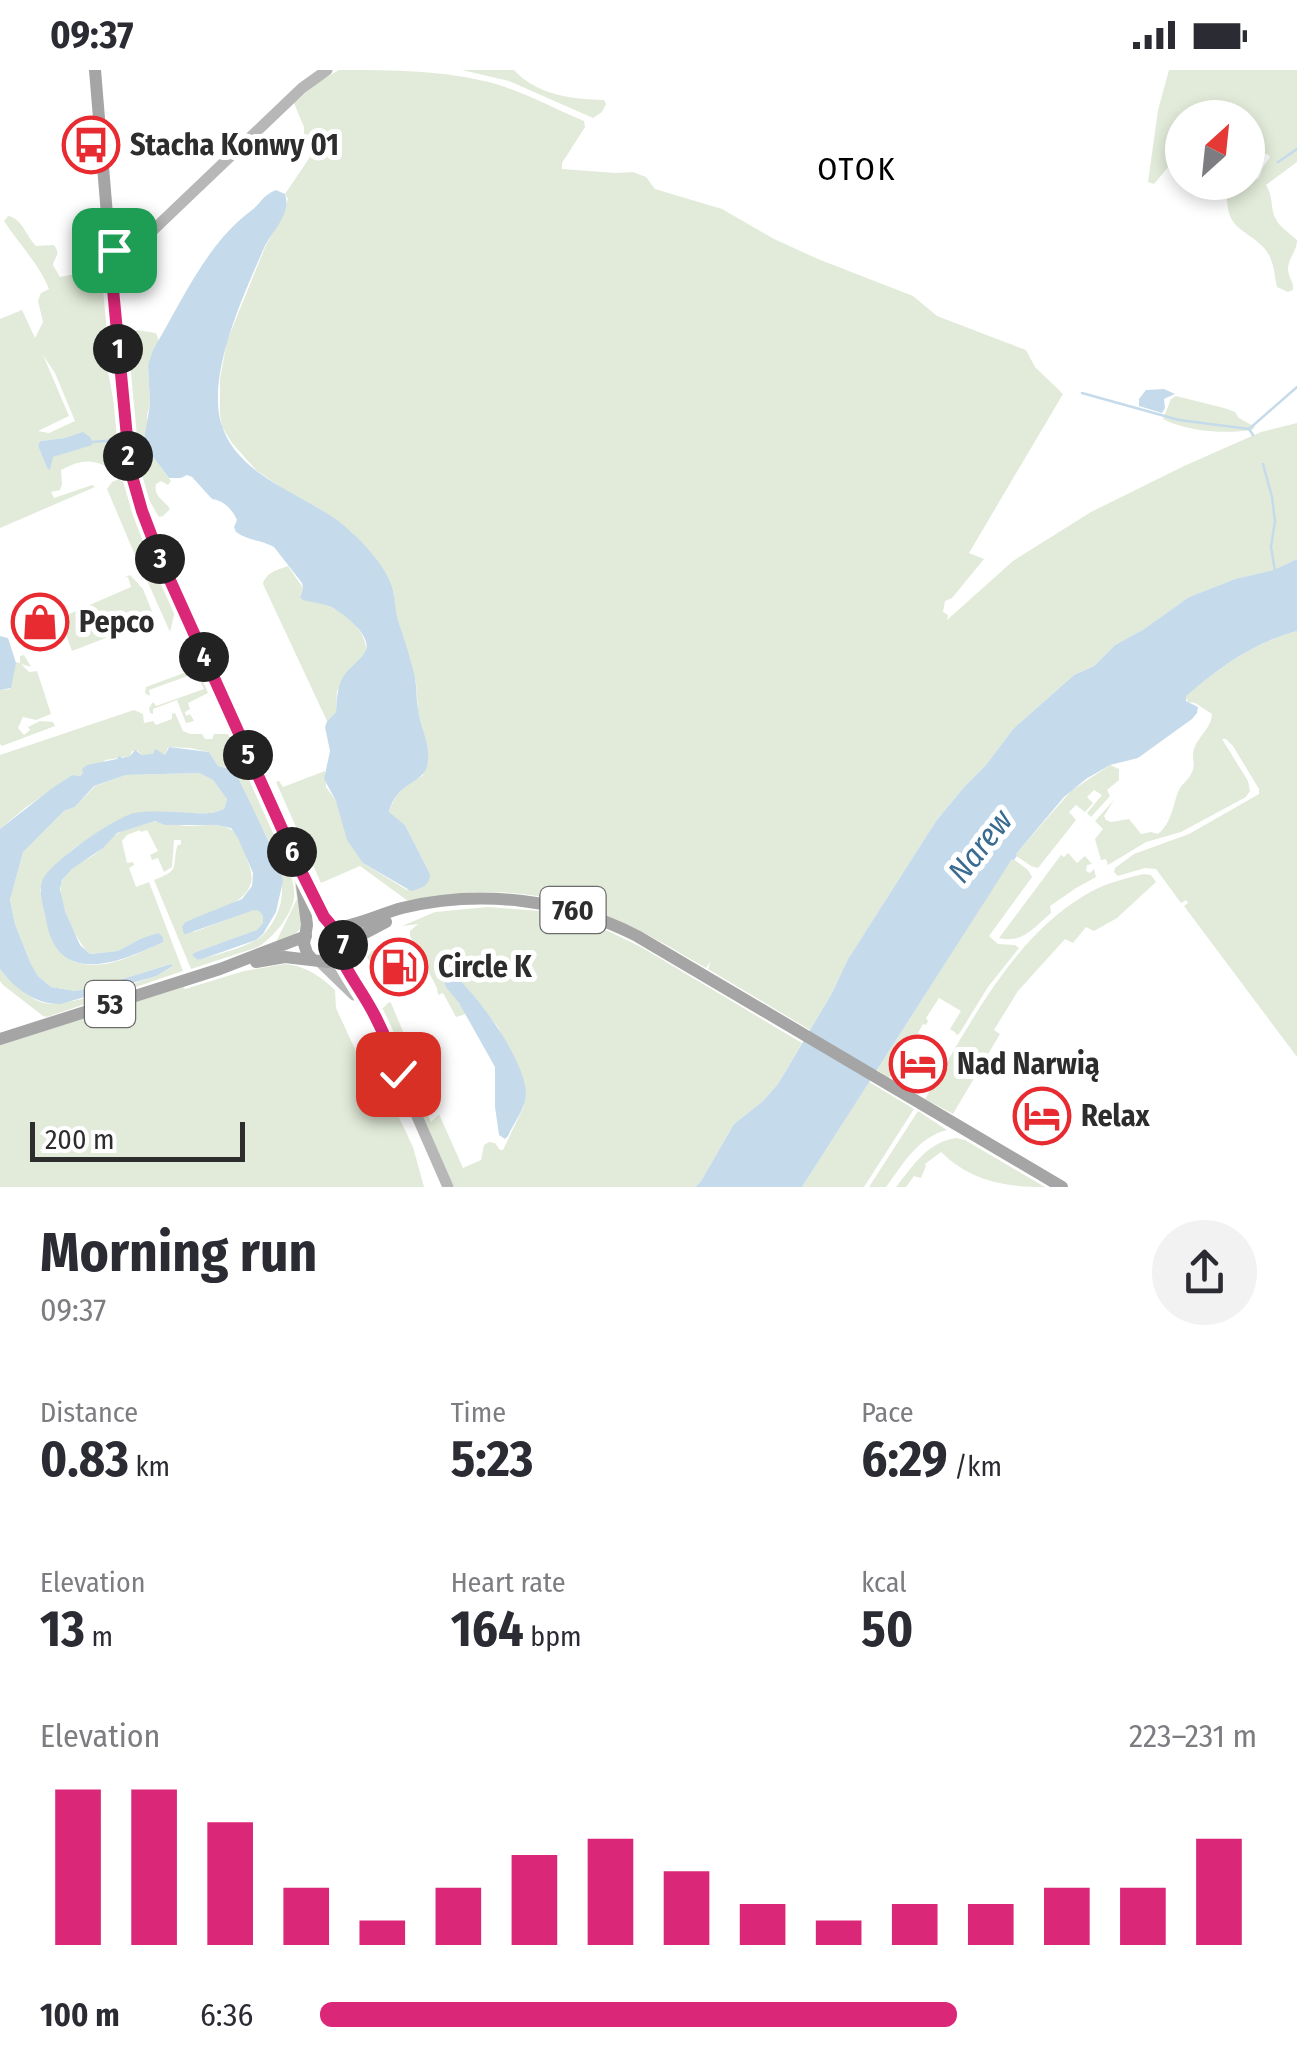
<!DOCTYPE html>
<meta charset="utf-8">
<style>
:root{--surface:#fff;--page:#f2f2f3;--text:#2b2b33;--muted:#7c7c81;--accent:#db2777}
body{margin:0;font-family:"Fira Sans Condensed",sans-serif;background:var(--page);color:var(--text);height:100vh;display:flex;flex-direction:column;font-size:38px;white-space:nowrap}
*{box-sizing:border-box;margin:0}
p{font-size:32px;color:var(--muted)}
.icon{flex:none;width:55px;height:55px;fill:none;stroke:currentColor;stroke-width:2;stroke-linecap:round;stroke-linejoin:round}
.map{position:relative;height:1117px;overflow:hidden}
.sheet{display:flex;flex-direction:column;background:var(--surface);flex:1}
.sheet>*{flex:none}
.needle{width:65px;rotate:27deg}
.controls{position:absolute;left:1165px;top:30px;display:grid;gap:20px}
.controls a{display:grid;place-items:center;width:100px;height:100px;border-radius:50%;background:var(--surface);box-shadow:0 5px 15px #0003;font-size:50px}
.scale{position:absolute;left:30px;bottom:25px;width:215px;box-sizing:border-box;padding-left:10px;border:5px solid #2d2d2d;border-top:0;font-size:28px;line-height:35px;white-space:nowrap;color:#2d2d2d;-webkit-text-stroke:8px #fff;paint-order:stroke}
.pin{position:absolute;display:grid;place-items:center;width:85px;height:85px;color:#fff;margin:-42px;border-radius:20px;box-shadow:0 5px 15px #0006}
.km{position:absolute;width:50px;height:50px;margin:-25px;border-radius:50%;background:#222;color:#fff;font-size:28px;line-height:50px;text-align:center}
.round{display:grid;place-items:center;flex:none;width:105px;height:105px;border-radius:52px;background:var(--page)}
.summary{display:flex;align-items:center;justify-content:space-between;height:170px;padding:0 40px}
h1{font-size:55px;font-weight:700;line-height:75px}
.stats{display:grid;grid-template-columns:repeat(3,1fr);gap:15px;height:170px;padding:10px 40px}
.stats div{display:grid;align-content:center}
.stats b{font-size:50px;font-weight:700}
.stats small{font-size:28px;font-weight:400}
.stats p{font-size:28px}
.chart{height:280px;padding:20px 40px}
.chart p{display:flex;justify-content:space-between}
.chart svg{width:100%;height:180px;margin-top:10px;stroke:var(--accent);stroke-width:6}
ul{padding:0 40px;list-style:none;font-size:32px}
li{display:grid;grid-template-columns:160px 120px 1fr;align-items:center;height:75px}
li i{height:25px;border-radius:12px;background:var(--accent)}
.status{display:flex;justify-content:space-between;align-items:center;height:70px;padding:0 50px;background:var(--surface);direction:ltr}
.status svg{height:28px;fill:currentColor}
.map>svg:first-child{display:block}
.green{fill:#e2ebd9;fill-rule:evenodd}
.water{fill:#c5dbeb}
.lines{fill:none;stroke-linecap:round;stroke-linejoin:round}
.stream{stroke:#c5dbeb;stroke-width:2.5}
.secondary{stroke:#b7b7b7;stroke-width:11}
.primary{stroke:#a5a5a5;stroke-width:12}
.route-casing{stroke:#fff;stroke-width:20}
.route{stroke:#db2777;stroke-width:12}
.labels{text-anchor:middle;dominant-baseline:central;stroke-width:10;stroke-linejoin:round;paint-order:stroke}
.shield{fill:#fff;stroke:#6c6c6c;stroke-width:2.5}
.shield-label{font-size:28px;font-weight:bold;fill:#2d2d2d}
.poi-label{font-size:30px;font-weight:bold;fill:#2d2d2d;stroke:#fff;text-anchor:start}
.neighbourhood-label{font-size:32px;letter-spacing:2.5px;fill:#000;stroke:#fff}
.water-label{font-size:32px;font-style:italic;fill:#3a6b90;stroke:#fff}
</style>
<div class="status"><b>09:37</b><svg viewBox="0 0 49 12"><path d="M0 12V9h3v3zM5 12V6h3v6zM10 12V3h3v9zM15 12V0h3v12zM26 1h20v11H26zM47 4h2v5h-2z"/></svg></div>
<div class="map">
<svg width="1297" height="1117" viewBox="0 0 1297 1117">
<rect width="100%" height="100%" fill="#fff"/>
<g class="green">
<path d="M339 0C391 0 446 0 496 14 526 23 555 39 584 51L585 57 562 93V99L616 103 633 102 646 107 655 119 722 139 774 169 818 189 913 226 937 246 1026 280 1035 297 1063 324 969 483 984 489 952 528 945 531 943 542 948 545 947 550 1013 491 1091 442 1184 396 1261 362 1297 353V489L1275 500 1235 509 1189 527 1144 559 1115 575 1094 596 1074 605 1013 659 986 695 965 716 936 751 848 889 832 923 810 960 708 899 711 891 706 898C634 855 571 821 484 822 458 823 433 827 408 831L360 796 321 813 276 712 279 711 283 717 325 701 326 717 336 731 363 793 407 820 430 804 405 755 389 743C394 722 407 716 423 705L427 676 418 641 416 612 395 540 393 519 320 439 292 425 256 400 232 373 222 357 220 345V309L227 271 266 175 281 149 288 129 285 124 310 87 304 69V57L294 33 315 14Z"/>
<path d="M462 0H514C537 25 571 29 604 30L606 34 602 42 593 48 509 11Z"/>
<path d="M1169 0H1297V92L1266 115C1272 125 1271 131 1273 142 1276 155 1287 161 1297 170 1297 181 1289 187 1288 198 1288 208 1294 211 1293 220L1288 222 1277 217C1274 203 1274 189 1264 178 1246 158 1227 161 1227 127L1259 108 1263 97 1270 87 1267 84H1261L1248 96V48H1182V94L1180 96H1169L1154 114 1148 112 1158 40Z"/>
<path d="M8 146C22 148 26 166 36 176L54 175C61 185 55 186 53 195L60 207 85 202 103 205 106 218 110 277 107 297 118 354 121 394 113 399C90 389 83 389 61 400L62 414 60 420 51 422 54 428 92 415 95 417 0 458V249L22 240 35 268 43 252 38 231 41 223 49 219C39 194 19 174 4 151ZM43 285 55 303 75 351 49 363 38 361 69 346ZM66 368 65 383 53 387 47 398 38 376 40 371Z"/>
<path d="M137 260 156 263 159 271 148 295 150 335 147 345 149 382 171 411 168 415 161 411 156 414C153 427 165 430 170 439L163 446 159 447 142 418 131 361 126 279Z"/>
<path d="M1176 326 1224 338 1235 342 1239 348 1255 357 1252 360C1225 364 1188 362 1163 349L1171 329Z"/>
<path d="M119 409 124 413 151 480 149 489 139 494 136 492 135 485 107 419 112 412Z"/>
<path d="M152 496 160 501 175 541 170 562 146 508 141 502Z"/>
<path d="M288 496 303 518 300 526C309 533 314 531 323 534 342 540 367 560 366 581L337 621 336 642 327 651 263 514C266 502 278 500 288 496Z"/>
<path d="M130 505 143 519 155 549 72 581 61 551 62 547 131 517 128 507 123 508Z"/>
<path d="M1297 561V987L1184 836 1188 833 1186 830 1181 833 1156 799 1145 798 1118 806 1114 802 1115 798 1134 784 1189 764 1259 724V719L1233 676 1226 669H1222L1248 711 1250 721 1246 727 1181 762 1146 772 1108 795 1106 789 1101 790 1095 769 1103 759 1095 751 1114 730 1104 746 1106 750 1111 752 1129 749 1141 764 1151 762 1158 764C1172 752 1172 738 1178 722 1181 714 1189 710 1192 702 1196 694 1191 687 1194 679 1199 665 1211 659 1212 644L1195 633 1188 632 1185 626C1220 598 1253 573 1297 561Z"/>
<path d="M24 585 31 597 21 594 29 602 37 601 51 644 36 650 23 647 18 658 24 665 30 660 28 657 40 651 53 652 55 656 2 676 0 674V620L10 619V591L20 593V586Z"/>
<path d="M192 600 199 602 208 623 188 633 190 639 185 642 186 646 190 644 194 651 186 653 177 630 153 639V644L150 643 149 638 153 632 156 636 204 619 196 603 149 620 150 626 145 623 146 617Z"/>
<path d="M134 640 143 644 144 653 153 651 156 655 172 649V644L175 643 183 661 190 664H202L205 669H212L214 664H228C243 696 299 800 294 828 291 846 273 868 258 877L191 899 154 810C180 800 172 799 177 776L181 774V770H174L172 797 164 802 158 788 152 790 150 785 158 781 147 760 141 762 140 760 127 765 122 771 127 793 133 792 134 795 129 798 136 817 149 812 183 901 47 947 43 946 3 915 0 911V899C10 911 29 929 44 933 63 939 156 909 173 896L171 894 97 917 75 921 51 917 38 906 30 892 15 854 10 830 23 781 64 741 75 737 95 716 126 705 199 703 213 710 227 728 224 739 212 743 132 744 74 778 47 804 42 811 40 821 70 890C100 904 135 885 163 872L140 869 118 881 90 884C77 873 53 825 63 809 71 795 88 791 99 781 105 776 108 769 115 765 124 759 140 755 151 752 162 750 176 756 188 756 202 756 222 752 233 761 242 768 245 785 249 795 264 832 211 842 185 852L194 862 254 839 259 841 263 846V853L258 860 196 882 198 890C215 885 250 877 263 865 300 825 275 783 255 744 247 728 241 710 231 696L227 698 218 696 209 682 190 678 168 677 165 685H142L138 681H132L130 686 106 690 79 706 72 705 25 738 0 759V685Z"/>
<path d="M1110 695 1119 699V710L1107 720 1110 726 1091 747 1087 743 1102 725 1094 720 1087 727 1093 733 1085 742 1076 735 1069 742 1076 750 1038 798 1031 796 1015 785 1071 721Z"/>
<path d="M1068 783 1077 793 1085 786 1092 794 1087 795 1086 801 1090 803 1094 799 1096 807 1076 818 1050 836 1051 843C1034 857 1023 874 999 868L1061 785 1064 787Z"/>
<path d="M1012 788 1028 800 1032 807 989 866 998 874 1015 875 1019 878 988 917 959 964 956 965V963L950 959 961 941 939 928 926 948 928 951 926 955 923 954 906 984 896 978 893 982 903 989 889 1008 877 1000Z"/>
<path d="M293 802 300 825 302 857 295 864 278 872 277 870 297 829Z"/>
<path d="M1143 804 1151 805 1156 812 1117 848 1094 861 1086 857 1073 873 1065 869 1018 921 994 960 1000 964 953 1044 925 1029C969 957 1010 870 1085 825 1103 814 1123 809 1143 804Z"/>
<path d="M488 837 540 841 575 849 608 861 641 877 802 973 778 1014 763 1031 734 1054 701 1111 695 1117H454L405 1007 411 1010 431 1052 439 1044 463 1098 481 1090 484 1075 489 1072 495 1073 500 1080H503L523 1038 526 1025 498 957 456 906 447 899 443 902V908L466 944 456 947 443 923 438 925 437 918 410 866V861L418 854 402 856 435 842Z"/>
<path d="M398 868H403L402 874 392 880 389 879 385 883 382 882 375 893 382 911 390 915V918L387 920 367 887 372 881Z"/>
<path d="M285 894C306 896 320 906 335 920L336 938 371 1014 386 1020 413 1077 424 1117H0V975L183 917 185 919 244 901Z"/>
<path d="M389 932 391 933 407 971 400 977 407 995 403 1001 402 992 380 941Z"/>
<path d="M869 1012 914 1039 864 1117H802Z"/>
<path d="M918 1041 947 1060C918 1067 903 1094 886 1117H869Z"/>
<path d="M956 1068 965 1070 1045 1117C1004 1117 971 1111 941 1082L925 1094 926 1096 921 1108 914 1106 906 1117H896C913 1096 927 1072 956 1068Z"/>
</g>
<g class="water">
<path d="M276 120 285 124C292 144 272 161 264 178 244 224 207 303 221 353 237 407 303 423 342 454 361 470 386 495 393 520 395 530 395 540 398 550 404 569 411 589 415 608 417 618 416 629 418 639 420 656 430 673 428 691 427 714 396 711 389 742L405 755 430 804C430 816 421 818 411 821L363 793 347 770 336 731 324 709 330 681 325 657 327 651 336 642C337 629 337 615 345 604 351 596 362 589 366 580 371 565 345 545 333 538 323 533 313 533 303 530L300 527 303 518 302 513 274 477C262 470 248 471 236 462L234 457 237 450C232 439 223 430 212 429L192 407 187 405 181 408H169L149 382 144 369 150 335 148 295 153 280C182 231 206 174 252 140 262 132 262 126 276 120Z"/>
<path d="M1164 319 1175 324 1164 329 1165 338 1162 343 1139 336V329L1146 320Z"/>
<path d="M83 362 91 368 92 375 53 387 50 400 47 398 38 376 40 371 65 368Z"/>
<path d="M1297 489V561C1253 573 1220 597 1186 626V631L1198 637 1197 643 1192 649 1138 688 1110 695 1086 709 1064 727 1016 784 1017 786 1014 790 1012 789 802 1117H695L701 1111 734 1054 763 1031 778 1014 832 923 848 889 936 751 965 716 986 695 1013 659 1074 605 1094 596 1115 575 1144 559 1189 527 1235 509 1274 500Z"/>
<path d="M0 566 8 568 16 593 11 618 0 620Z"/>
<path d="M169 677 209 682 218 696 226 698 228 695 231 696 236 703 278 791 283 811 276 842 263 864 256 870 202 889 198 890 192 885 196 882 257 860 263 853V846L259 841 254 840 186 864H184L182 857 185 852 242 829 252 816 253 803 238 768 231 758 216 755H165L155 751 117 763 103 778 72 799 62 810 60 819 65 841 80 875 90 884 118 881 140 869 158 863 163 867V872C121 892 57 919 46 849 44 838 38 822 42 811 50 792 114 748 134 743 154 739 190 744 212 743L224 739 227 729 213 710 199 703 126 705 94 716 75 737 64 741 23 782 10 830 15 854 30 892 38 906 51 917 75 921 97 917 171 894 173 896 156 906 61 934C36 935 15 919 0 899V759L51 719 72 705 80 706 83 703 82 699 87 695 117 689 119 686 122 688 130 686 135 680 142 685 153 684 155 679 165 685Z"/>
<path d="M447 899C474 919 525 989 526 1023 526 1038 514 1052 508 1066L505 1069 499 1065 495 1037V997L459 933 446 917 443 908V902Z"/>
</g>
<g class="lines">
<g class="stream">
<path d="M1278 92 1297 79"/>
<path d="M1082 323 1179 350 1249 359"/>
<path d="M1253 365 1249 359 1297 317"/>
<path d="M134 368 144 369"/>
<path d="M92 372 117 370"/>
<path d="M1263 394 1272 427 1275 451 1271 477 1275 501"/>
</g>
<g class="secondary">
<path d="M120 187 128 184 302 18 327 0"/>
<path d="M339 884 348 903 375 945 390 977 398 1003 448 1117"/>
<path d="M320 892 354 925"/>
</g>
<g class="primary">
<path d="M95 0 110 181"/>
<path d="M110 181 117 183 120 190 118 197 111 199"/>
<path d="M111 199 130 399 141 441 160 489 301 801 324 847 330 855"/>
<path d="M302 815 307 855 304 874 307 883 312 889"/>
<path d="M335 858C359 855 380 844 402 838 481 819 565 829 637 866L1062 1117"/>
<path d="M256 892 285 887 328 892 337 887 342 876 350 871 386 852"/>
<path d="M0 969 220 899 306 866"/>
</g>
</g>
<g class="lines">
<g class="route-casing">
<path id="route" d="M114 180 120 190 118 197 111 198 130 399 142 441 160 488 301 801 324 847 342 868V876L339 884C349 906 364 924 375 946 385 965 392 984 398 1004"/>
</g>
<use href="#route" class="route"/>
</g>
<defs>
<g id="bus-ring" transform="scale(2.875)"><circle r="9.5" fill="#fff" stroke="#e82a31" stroke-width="1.5"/><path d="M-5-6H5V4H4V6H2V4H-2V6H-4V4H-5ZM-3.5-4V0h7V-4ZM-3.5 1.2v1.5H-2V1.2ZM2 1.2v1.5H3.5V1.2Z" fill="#e82a31"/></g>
<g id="shop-ring" transform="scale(2.875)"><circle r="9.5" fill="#fff" stroke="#e82a31" stroke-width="1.5"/><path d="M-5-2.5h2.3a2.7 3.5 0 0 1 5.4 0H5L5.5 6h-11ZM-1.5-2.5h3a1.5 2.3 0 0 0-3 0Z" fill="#e82a31"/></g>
<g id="fuel-ring" transform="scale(2.875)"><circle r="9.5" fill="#fff" stroke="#e82a31" stroke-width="1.5"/><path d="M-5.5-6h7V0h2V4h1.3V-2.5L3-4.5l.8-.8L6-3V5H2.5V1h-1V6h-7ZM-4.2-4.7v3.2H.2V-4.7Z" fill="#e82a31"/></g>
<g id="hotel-ring" transform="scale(2.875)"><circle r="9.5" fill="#fff" stroke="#e82a31" stroke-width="1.5"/><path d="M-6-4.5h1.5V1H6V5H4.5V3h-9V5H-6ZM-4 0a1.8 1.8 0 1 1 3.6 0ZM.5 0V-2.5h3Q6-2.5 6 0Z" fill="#e82a31"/></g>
</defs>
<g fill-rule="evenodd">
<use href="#bus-ring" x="91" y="75"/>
<use href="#shop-ring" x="40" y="552"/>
<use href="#fuel-ring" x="399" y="897"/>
<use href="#hotel-ring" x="918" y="994"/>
<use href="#hotel-ring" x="1042" y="1046"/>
</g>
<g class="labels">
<g class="shield">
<rect x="540.5" y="817" width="65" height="46" rx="8"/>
<rect x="85" y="911" width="50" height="46" rx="8"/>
</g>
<g class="shield-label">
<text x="573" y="840">760</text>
<text x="110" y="934">53</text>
</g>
<g class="poi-label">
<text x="130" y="75">Stacha Konwy 01</text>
<text x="79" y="552">Pepco</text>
<text x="438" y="897">Circle K</text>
<text x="957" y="994">Nad Narwią</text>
<text x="1081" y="1046">Relax</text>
</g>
<g class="neighbourhood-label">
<text x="857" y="99">OTOK</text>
</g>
<g class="water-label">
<text transform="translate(980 776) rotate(-52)">Narew</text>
</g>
</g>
</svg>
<div class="controls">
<a><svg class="needle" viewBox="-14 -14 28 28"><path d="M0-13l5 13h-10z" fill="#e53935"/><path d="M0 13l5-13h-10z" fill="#7c7c81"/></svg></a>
</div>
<div class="scale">200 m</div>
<div class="pin" style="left:114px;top:180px;background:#1e9e55"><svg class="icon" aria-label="arrive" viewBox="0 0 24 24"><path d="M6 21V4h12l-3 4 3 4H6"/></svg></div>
<div class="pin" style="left:398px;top:1004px;background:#d93025"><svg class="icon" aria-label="check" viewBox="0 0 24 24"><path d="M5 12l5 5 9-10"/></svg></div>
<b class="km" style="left:118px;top:279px">1</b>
<b class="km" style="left:128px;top:386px">2</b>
<b class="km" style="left:160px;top:489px">3</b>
<b class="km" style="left:204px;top:587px">4</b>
<b class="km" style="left:248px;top:685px">5</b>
<b class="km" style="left:292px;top:782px">6</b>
<b class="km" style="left:343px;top:875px">7</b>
</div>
<section class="sheet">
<div class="summary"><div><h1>Morning run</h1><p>09:37</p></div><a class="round"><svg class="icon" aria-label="share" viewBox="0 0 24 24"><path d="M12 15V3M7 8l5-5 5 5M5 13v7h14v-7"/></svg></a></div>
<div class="stats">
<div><p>Distance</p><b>0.83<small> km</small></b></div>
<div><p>Time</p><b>5:23</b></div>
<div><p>Pace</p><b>6:29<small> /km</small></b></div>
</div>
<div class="stats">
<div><p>Elevation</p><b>13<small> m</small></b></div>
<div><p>Heart rate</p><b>164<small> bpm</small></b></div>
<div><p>kcal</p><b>50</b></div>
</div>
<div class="chart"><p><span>Elevation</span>223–231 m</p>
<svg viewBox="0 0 160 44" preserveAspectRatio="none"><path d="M5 44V6M15 44V6M25 44V14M35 44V30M45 44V38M55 44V30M65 44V22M75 44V18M85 44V26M95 44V34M105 44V38M115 44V34M125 44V34M135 44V30M145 44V30M155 44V18"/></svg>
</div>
<ul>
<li><b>100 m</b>6:36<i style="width:68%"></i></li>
</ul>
</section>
